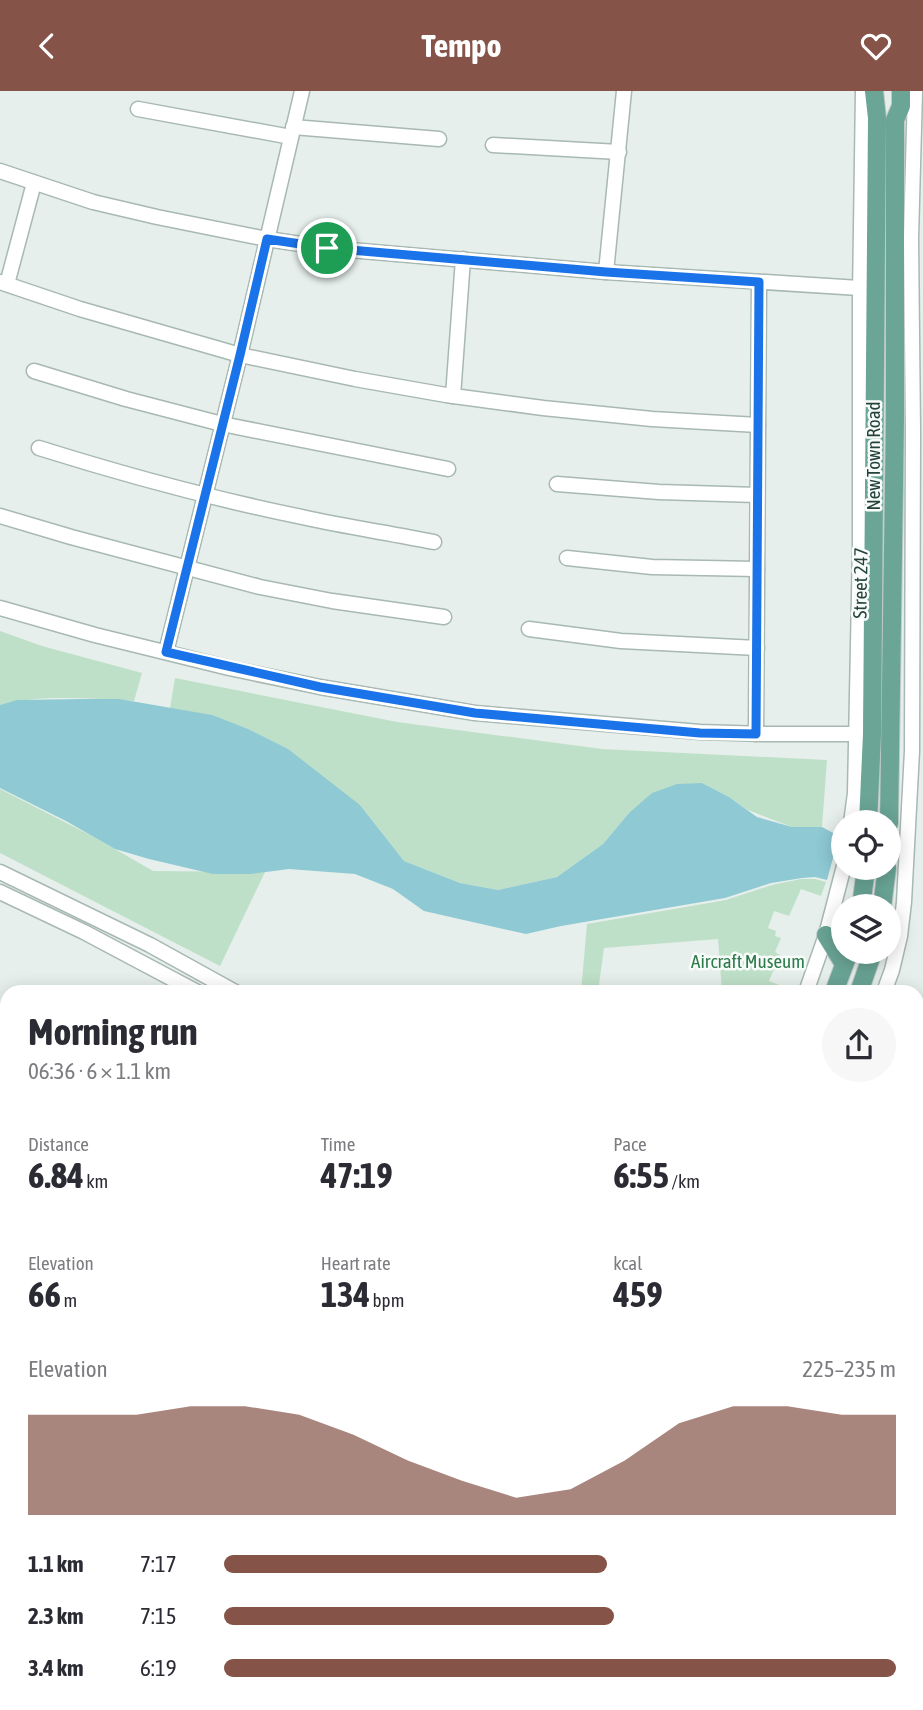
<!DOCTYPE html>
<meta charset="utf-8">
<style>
:root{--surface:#fff;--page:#f7f7f7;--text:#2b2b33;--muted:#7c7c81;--accent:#855347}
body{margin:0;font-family:"Asap Condensed",sans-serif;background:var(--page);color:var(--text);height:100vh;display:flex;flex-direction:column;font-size:26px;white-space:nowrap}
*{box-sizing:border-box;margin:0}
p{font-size:23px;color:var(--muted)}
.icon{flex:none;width:38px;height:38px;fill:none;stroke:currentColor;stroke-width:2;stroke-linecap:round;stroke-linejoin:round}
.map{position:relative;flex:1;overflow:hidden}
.panel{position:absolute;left:0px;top:894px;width:924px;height:726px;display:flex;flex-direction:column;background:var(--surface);border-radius:21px 21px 0 0;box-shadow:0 4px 18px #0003}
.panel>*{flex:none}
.buttons{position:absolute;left:831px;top:719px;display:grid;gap:14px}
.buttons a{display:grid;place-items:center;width:70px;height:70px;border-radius:50%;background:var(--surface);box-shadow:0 4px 18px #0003;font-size:35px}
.pin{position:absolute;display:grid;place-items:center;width:60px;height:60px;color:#fff;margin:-30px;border:4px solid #fff;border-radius:50%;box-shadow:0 2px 7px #0007}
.round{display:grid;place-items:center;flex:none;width:74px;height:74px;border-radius:37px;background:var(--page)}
.headline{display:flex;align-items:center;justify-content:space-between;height:119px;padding:0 28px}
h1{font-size:38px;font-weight:700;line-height:52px}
.metrics{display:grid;grid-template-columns:repeat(3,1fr);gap:10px;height:119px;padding:7px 28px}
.metrics div{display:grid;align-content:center}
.metrics b{font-size:35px;font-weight:700}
.metrics small{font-size:19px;font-weight:400}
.metrics p{font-size:19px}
.chart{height:196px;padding:14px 28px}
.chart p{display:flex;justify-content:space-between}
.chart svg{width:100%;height:126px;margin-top:7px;fill:var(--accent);opacity:.7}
ul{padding:0 28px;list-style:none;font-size:23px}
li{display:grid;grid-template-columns:112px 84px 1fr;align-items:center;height:52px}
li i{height:18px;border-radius:9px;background:var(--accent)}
header{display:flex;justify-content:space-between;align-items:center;height:91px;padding:0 28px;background:var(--accent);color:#fff;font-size:32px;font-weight:700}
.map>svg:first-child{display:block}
.green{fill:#bfe0c8}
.water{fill:#8ec9d4}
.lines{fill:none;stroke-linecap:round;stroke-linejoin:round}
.stream{stroke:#8ec9d4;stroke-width:3.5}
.minor-casing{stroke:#a8b8b2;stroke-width:17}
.major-casing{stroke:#c2cac8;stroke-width:20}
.minor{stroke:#fff;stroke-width:14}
.major{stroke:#6aa596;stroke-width:18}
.route-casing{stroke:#fff;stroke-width:14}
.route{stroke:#1a73e8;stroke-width:9}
.labels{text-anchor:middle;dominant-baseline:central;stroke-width:5;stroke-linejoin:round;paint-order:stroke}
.street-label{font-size:19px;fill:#24423a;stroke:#f7fbf9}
.park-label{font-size:19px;fill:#2d7a4b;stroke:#f7fbf9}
</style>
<header><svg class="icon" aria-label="back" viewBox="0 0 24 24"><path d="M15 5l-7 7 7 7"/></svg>Tempo<svg class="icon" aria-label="heart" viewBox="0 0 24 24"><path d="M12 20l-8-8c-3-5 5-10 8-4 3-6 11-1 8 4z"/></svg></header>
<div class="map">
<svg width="923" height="1619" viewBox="0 0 923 1619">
<rect width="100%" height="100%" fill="#e6efeb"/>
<g class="green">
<path d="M0 540 42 555 142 582 134 610C91 608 42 603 0 614Z"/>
<path d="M175 587 397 631 602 658 827 669 822 736H792L748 719 729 706 702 692 629 722 603 753 557 786 498 799 460 792 404 770 360 714 170 617Z"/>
<path d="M0 698 94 746 153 780 265 781 220 875 0 762Z"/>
<path d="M801 788H815L826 791 821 805 801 798 789 825 774 820 768 837 776 840 775 845 781 847 775 861 780 864 769 890 784 896 782 901H717H722L718 848 604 857 598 901H581L587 833 726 809 772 794Z"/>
</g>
<path class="water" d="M83 608H119L212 624 248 638 288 658 360 714 404 770 460 792 498 799 557 786 603 753 629 722 652 702 677 693 702 692 729 706 757 726 792 736H822L839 745 827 789 815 786 802 787 771 792 725 807 561 835 526 843 424 820 393 798 355 783 289 778 250 783H213L149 768 115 758 66 730 0 697V614L17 609Z"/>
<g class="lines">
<path class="stream" d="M156 1614 163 1619"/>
<g class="minor-casing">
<g id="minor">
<path d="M138 18 291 46"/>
<path d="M293 36 439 48"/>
<path d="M493 54 619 61"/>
<path d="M0 80 93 111 157 126 267 148 327 157 606 181 875 198"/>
<path d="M606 181 624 0"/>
<path d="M0 191 80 218 240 264 355 288 446 304 543 317 652 328 758 334"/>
<path d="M7 193 34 92"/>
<path d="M34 280 126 308 222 333 448 378"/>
<path d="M453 305 463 168"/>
<path d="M39 357C125 384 214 408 302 426 346 436 390 442 434 451"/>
<path d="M557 393 659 401 757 404"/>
<path d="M0 425 71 446 260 496 332 510 444 526"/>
<path d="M567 467 652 476 757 478"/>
<path d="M0 517 95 544 229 577 320 596 475 622 700 641 766 643H872"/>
<path d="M529 538 621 550 757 557"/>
<path d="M166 561 240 264 302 0"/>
<path d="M756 643 759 191"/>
<path d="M851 732 855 702 860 455V205L863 0"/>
<path d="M0 781 150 854 235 901"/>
<path d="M0 801 84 841 197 901"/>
<path d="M806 901 826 844 844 775"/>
<path d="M884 901 892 879 900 845 904 811 912 660 913 341 911 147 915 0"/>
<path d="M917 1581 923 1588"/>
<path d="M859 1614 863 1619"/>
</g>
</g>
<g class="major-casing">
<g id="major">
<path d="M868 732 872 643 877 27 874 0"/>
<path d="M889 732 895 326V29L901 15V0"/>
<path d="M861 816 866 777"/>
<path d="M882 816 887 777"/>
<path d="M826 844 844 873"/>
<path d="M834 901 849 861"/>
<path d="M859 901 873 861"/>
<path d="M0 1391 7 1388"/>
<path d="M0 1413 7 1411"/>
<path d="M889 1614 894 1619"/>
<path d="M913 1614 917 1619"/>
</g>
</g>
<use href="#minor" class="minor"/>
<use href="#major" class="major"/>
</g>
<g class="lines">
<g class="route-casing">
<path id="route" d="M267 148 327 157 606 181 759 191 756 643 700 642 475 622 320 596 166 561 240 264Z"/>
</g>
<use href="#route" class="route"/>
</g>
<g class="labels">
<g class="street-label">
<text transform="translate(873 365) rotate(-90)">New Town Road</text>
<text transform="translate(860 492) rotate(-89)">Street 247</text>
</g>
<g class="park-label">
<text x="748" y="870">Aircraft Museum</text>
</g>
</g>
</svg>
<div class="buttons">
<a><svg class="icon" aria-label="locate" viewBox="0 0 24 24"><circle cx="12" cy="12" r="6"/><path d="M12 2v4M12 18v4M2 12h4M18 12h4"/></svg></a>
<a><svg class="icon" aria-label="layers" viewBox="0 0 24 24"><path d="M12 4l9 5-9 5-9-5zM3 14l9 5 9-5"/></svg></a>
</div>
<div class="pin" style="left:327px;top:157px;background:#1e9e55"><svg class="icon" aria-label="arrive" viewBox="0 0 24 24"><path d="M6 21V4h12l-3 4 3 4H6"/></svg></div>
<section class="panel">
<div class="headline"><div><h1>Morning run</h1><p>06:36 · 6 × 1.1 km</p></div><a class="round"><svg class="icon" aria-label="share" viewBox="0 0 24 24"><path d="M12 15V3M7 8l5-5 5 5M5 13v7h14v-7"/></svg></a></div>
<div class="metrics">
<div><p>Distance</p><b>6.84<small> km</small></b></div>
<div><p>Time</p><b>47:19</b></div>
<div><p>Pace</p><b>6:55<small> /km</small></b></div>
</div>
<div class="metrics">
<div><p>Elevation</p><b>66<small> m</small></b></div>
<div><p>Heart rate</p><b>134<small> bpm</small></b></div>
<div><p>kcal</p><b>459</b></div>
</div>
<div class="chart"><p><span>Elevation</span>225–235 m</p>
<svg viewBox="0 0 160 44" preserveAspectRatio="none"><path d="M0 44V9L10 9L20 9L30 6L40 6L50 9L60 16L70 25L80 32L90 38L100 35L110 25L120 12L130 6L140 6L150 9L160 9V44z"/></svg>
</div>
<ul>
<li><b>1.1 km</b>7:17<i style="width:57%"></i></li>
<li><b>2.3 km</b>7:15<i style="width:58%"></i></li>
<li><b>3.4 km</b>6:19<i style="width:100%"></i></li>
</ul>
</section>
</div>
